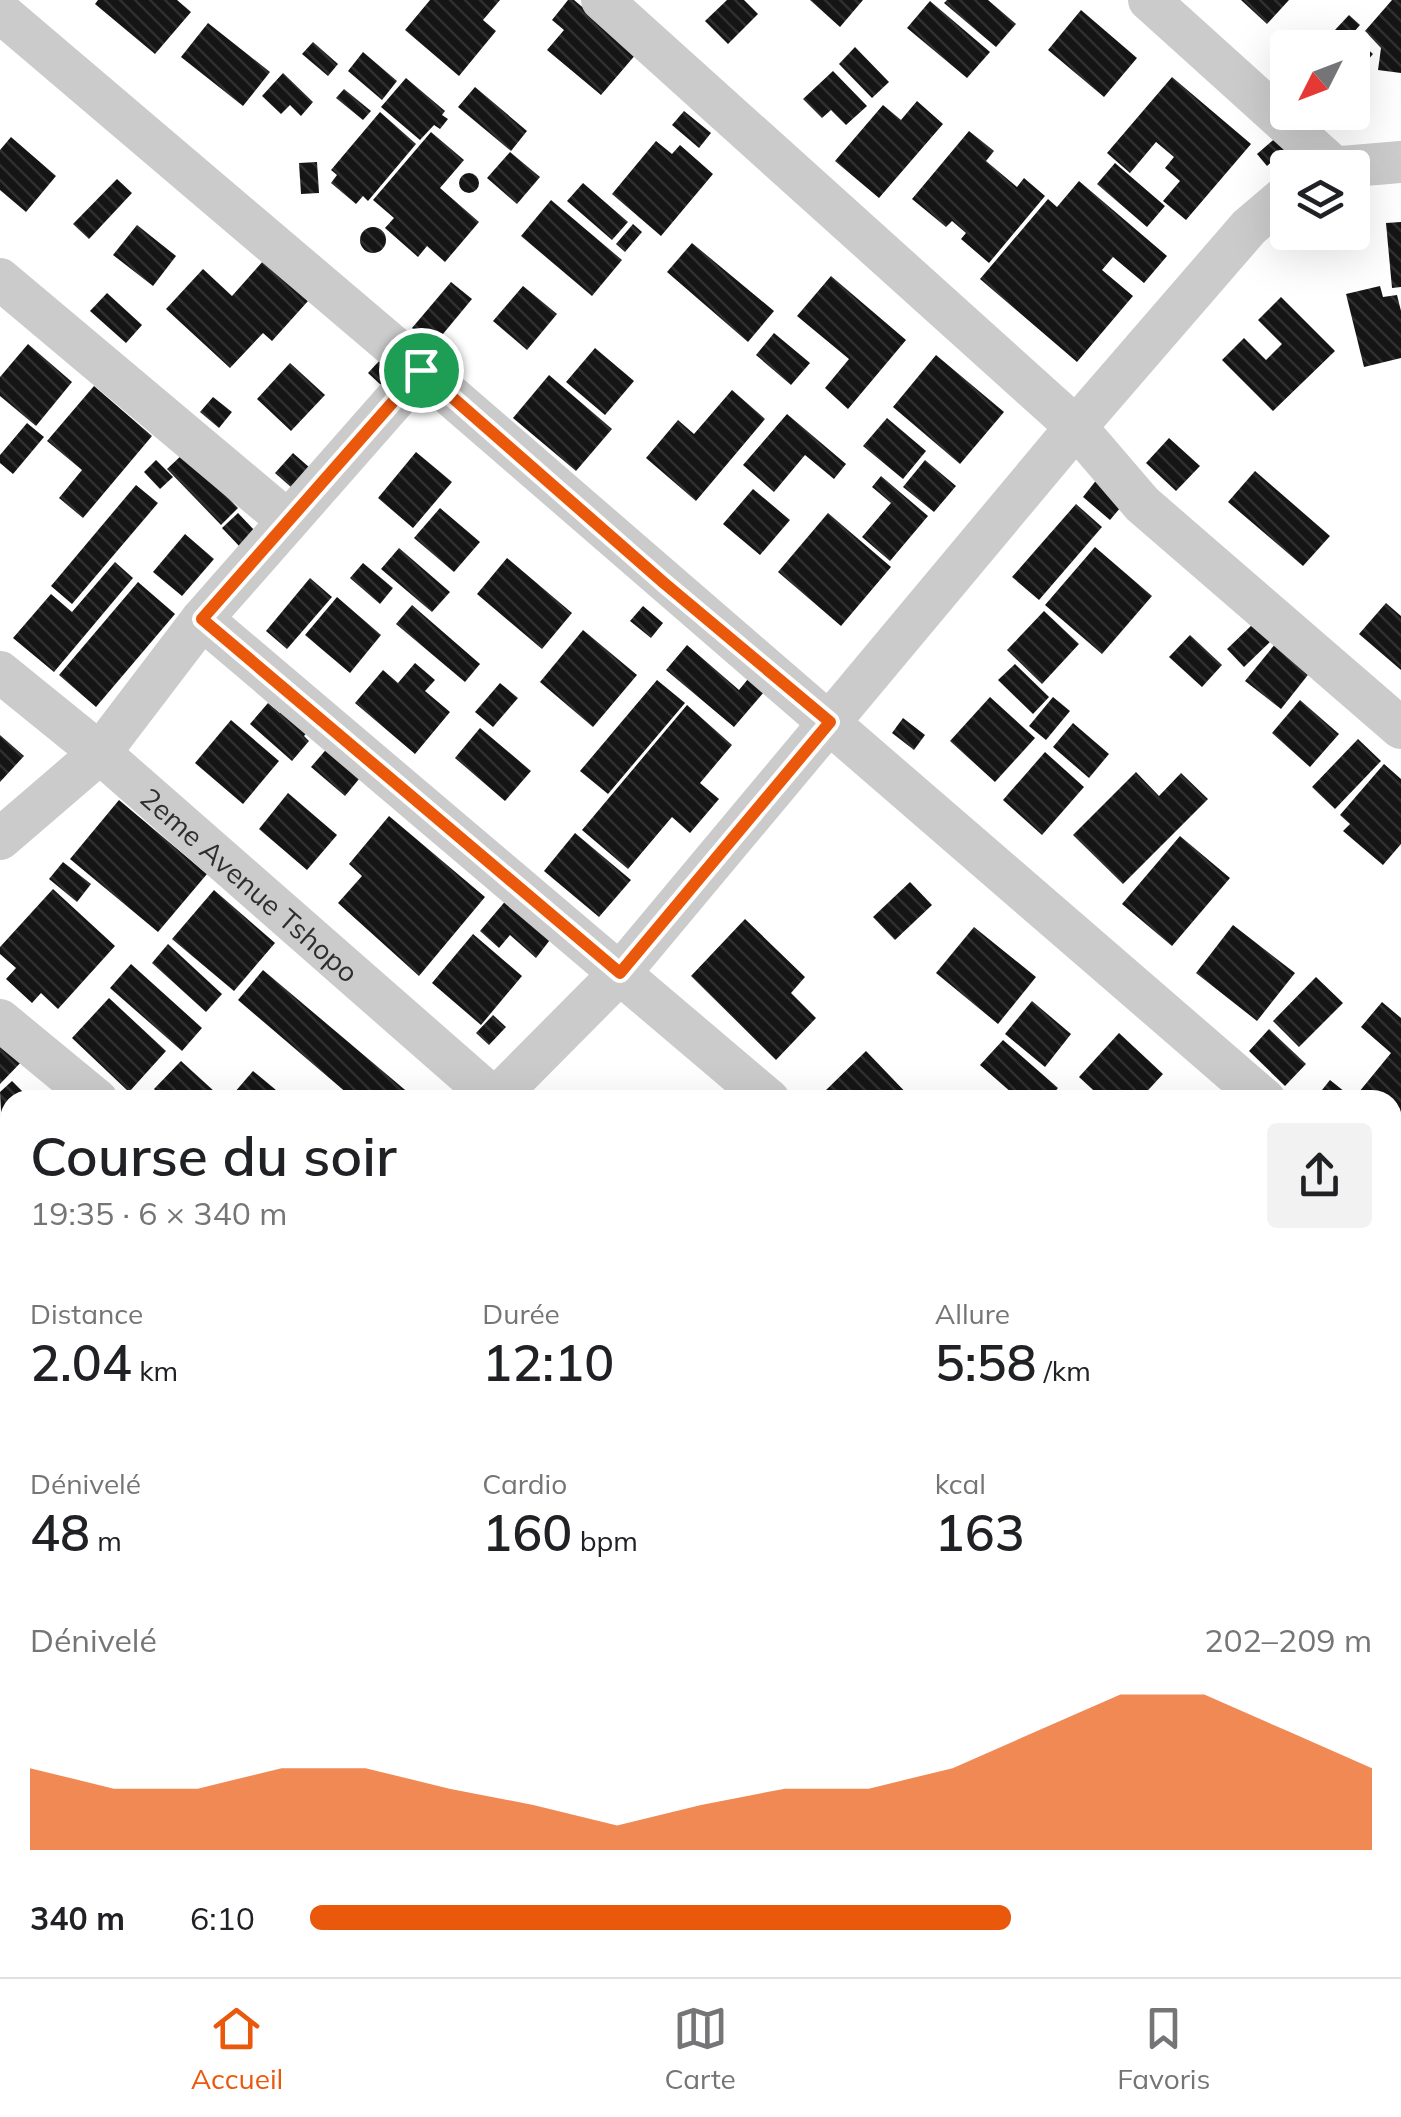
<!DOCTYPE html>
<html lang="fr">
<meta charset="utf-8">
<style>
:root{--surface:#fff;--page:#f2f2f2;--text:#202124;--muted:#757577;--line:#e0e0e0;--accent:#ea580c}
body{margin:0;font-family:Mulish,sans-serif;background:var(--page);color:var(--text);height:100vh;display:flex;flex-direction:column;font-size:38px;white-space:nowrap}
*{box-sizing:border-box;margin:0}
p{font-size:32px;color:var(--muted)}
.icon{flex:none;width:55px;height:55px;fill:none;stroke:currentColor;stroke-width:2;stroke-linecap:round;stroke-linejoin:round}
.map{position:relative;flex:1;overflow:hidden}
.details{position:absolute;left:0px;top:1090px;width:1402px;height:888px;display:flex;flex-direction:column;background:var(--surface);border-radius:30px 30px 0 0;box-shadow:0 10px 40px #0002}
.details>*{flex:none}
.needle{width:65px;rotate:228deg}
.buttons{position:absolute;left:1270px;top:30px;display:grid;gap:20px}
.buttons a{display:grid;place-items:center;width:100px;height:100px;border-radius:10px;background:var(--surface);box-shadow:0 10px 40px #0002;font-size:50px}
.pin{position:absolute;display:grid;place-items:center;width:85px;height:85px;color:#fff;margin:-42px;border:5px solid #fff;border-radius:50%;box-shadow:0 2px 10px #0007}
.round{display:grid;place-items:center;flex:none;width:105px;height:105px;border-radius:10px;background:var(--page)}
.headline{display:flex;align-items:center;justify-content:space-between;height:170px;padding:0 30px}
h1{font-size:55px;font-weight:600;line-height:75px}
.stats{display:grid;grid-template-columns:repeat(3,1fr);gap:15px;height:170px;padding:10px 30px}
.stats div{display:grid;align-content:center}
.stats b{font-size:50px;font-weight:600}
.stats small{font-size:28px;font-weight:400}
.stats p{font-size:28px}
.chart{height:280px;padding:20px 30px}
.chart p{display:flex;justify-content:space-between}
.chart svg{width:100%;height:180px;margin-top:10px;fill:var(--accent);opacity:.7}
ul{padding:0 30px;list-style:none;font-size:32px}
li{display:grid;grid-template-columns:160px 120px 1fr;align-items:center;height:75px}
li i{height:25px;border-radius:12px;background:var(--accent)}
.tabs{display:flex;justify-content:space-around;align-items:center;height:140px;border-top:2px solid var(--line);background:var(--surface);font-size:28px;color:var(--muted)}
.tabs a{display:grid;justify-items:center;gap:5px}
.tabs .current{color:var(--accent)}
.map>svg:first-child{display:block}
.building{fill:url(#building-back-hatch)}
.lines{fill:none;stroke-linecap:round;stroke-linejoin:round}
.minor{stroke:#cbcbcb;stroke-width:42}
.route-casing{stroke:#fff;stroke-width:20}
.route{stroke:#ea580c;stroke-width:12}
.labels{text-anchor:middle;dominant-baseline:central;stroke-width:10;stroke-linejoin:round;paint-order:stroke}
.street-label{font-size:28px;fill:#2e2e2e;stroke:#fff}
</style>
<div class="map">
<svg width="1401" height="1977" viewBox="0 0 1401 1977">
<defs>
<pattern id="building-back-hatch" width="6" height="6" patternUnits="userSpaceOnUse" patternTransform="scale(2.5)"><rect width="6" height="6" fill="#151515"/><path d="M-1 5l2 2M0 0l6 6M5-1l2 2" fill="none" stroke="#2f2f2f"/></pattern>
</defs>
<rect width="100%" height="100%" fill="#fff"/>
<g class="building">
<path d="M98 0H177L191 12 155 54 95 4Z"/>
<path d="M430 0H500L483 20 496 31 459 76 405 30Z"/>
<path d="M568 0H574L637 53 601 95 547 50 564 30 552 20Z"/>
<path d="M727 0H744L758 14 728 44 705 21Z"/>
<path d="M810 0H863L840 27Z"/>
<path d="M947 0H988L1016 24 996 47 944 3Z"/>
<path d="M1241 0H1289L1267 24Z"/>
<path d="M1392 0H1401V73L1378 70 1381 48 1365 31Z"/>
<path d="M930 1 990 52 967 78 907 28Z"/>
<path d="M1081 10 1137 58 1104 97 1048 50Z"/>
<path d="M1349 15 1360 25 1346 41 1334 31Z"/>
<path d="M208 23 270 72 243 106 181 57Z"/>
<path d="M313 42 338 64 328 76 302 54Z"/>
<path d="M1360 42 1373 54 1359 70 1352 64V50Z"/>
<path d="M855 47 889 82 872 98 839 64Z"/>
<path d="M363 52 397 81 382 100 348 71Z"/>
<path d="M833 71 867 106 846 125 831 110 822 118 803 99Z"/>
<path d="M283 73 313 102 301 116 290 105 281 114 262 96Z"/>
<path d="M1172 77 1251 144 1186 220 1163 201 1180 181 1165 168 1174 157 1156 142 1130 173 1107 153Z"/>
<path d="M406 78 445 111 442 115 448 119 440 129 434 125 420 140 381 107Z"/>
<path d="M475 87 527 131 511 151 458 107Z"/>
<path d="M344 89 371 111 363 120 336 98Z"/>
<path d="M917 101 943 124 879 198 835 161 883 105 901 120Z"/>
<path d="M684 111 711 133 699 148 672 125Z"/>
<path d="M380 112 416 144 368 201 363 196 356 204 331 183 337 175 331 170Z"/>
<path d="M969 131 994 151 986 161 1017 187 1024 178 1045 196 989 263 961 239 966 233 952 221 946 227 912 199Z"/>
<path d="M431 132 464 160 440 188 479 222 445 262 427 246 418 257 385 228 394 218 373 200Z"/>
<path d="M1279 135 1289 146 1267 166 1257 154Z"/>
<path d="M11 137 56 176 26 212 0 190V150Z"/>
<path d="M656 141 672 154 680 145 713 174 661 236 612 194Z"/>
<path d="M510 152 540 177 517 204 487 178Z"/>
<path d="M317 162 319 193 301 194 299 163Z"/>
<path d="M1115 163 1165 206 1147 227 1097 184Z"/>
<circle cx="469" cy="183" r="10"/>
<path d="M117 179 132 193 89 239 73 224Z"/>
<path d="M1079 181 1167 256 1144 283 1113 257 1102 270 1133 296 1077 362 980 279 1048 199 1057 207Z"/>
<path d="M583 183 628 222 612 240 567 201Z"/>
<path d="M551 200 622 260 592 296 521 236Z"/>
<path d="M1401 222V287L1392 288 1386 223Z"/>
<path d="M633 224 642 232 625 252 616 244Z"/>
<path d="M137 225 176 256 153 286 113 255Z"/>
<circle cx="373" cy="240" r="13"/>
<path d="M692 243 774 311 748 342 667 272Z"/>
<path d="M264 260 308 301 272 341 263 333 230 368 166 309 203 269 232 296Z"/>
<path d="M831 276 906 340 848 409 825 388 849 359 797 316Z"/>
<path d="M451 282 472 299 433 346 412 328Z"/>
<path d="M523 286 557 314 527 350 493 321Z"/>
<path d="M1380 286 1383 297 1397 295 1401 311V358L1364 367 1346 294Z"/>
<path d="M107 293 142 325 126 343 90 311Z"/>
<path d="M1281 297 1335 351 1273 411 1222 360 1244 338 1266 360 1282 344 1258 320Z"/>
<path d="M774 333 810 363 791 385 756 355Z"/>
<path d="M28 344 72 382 36 426 0 396V377Z"/>
<path d="M595 348 634 381 605 415 566 382Z"/>
<path d="M936 355 1004 412 960 464 893 407Z"/>
<path d="M380 360 394 372 382 386 368 373Z"/>
<path d="M290 363 325 395 291 431 257 399Z"/>
<path d="M549 375 612 429 576 471 513 418Z"/>
<path d="M94 386 152 436 83 518 59 498 82 470 47 441Z"/>
<path d="M732 390 765 419 696 501 646 458 678 420 694 434Z"/>
<path d="M213 397 232 412 219 428 200 412Z"/>
<path d="M787 414 846 464 834 479 805 455 774 492 743 465Z"/>
<path d="M887 418 926 451 903 479 863 446Z"/>
<path d="M27 423 44 437 13 474 0 463V455Z"/>
<path d="M1169 438 1200 466 1176 491 1146 463Z"/>
<path d="M416 452 452 482 413 528 378 498Z"/>
<path d="M184 453 238 508 221 525 167 469Z"/>
<path d="M293 453 310 468 292 488 275 473Z"/>
<path d="M156 460 173 477 160 489 144 472Z"/>
<path d="M925 460 956 486 934 512 903 487Z"/>
<path d="M1255 471 1330 536 1303 566 1228 502Z"/>
<path d="M881 476 928 516 890 561 862 537 891 503 872 487Z"/>
<path d="M1098 478 1126 501 1110 520 1083 497Z"/>
<path d="M136 485 158 503 72 604 51 586Z"/>
<path d="M753 489 790 520 760 555 723 524Z"/>
<path d="M1076 504 1102 527 1039 600 1012 577Z"/>
<path d="M440 508 480 542 454 572 414 538Z"/>
<path d="M238 513 257 533 241 548 222 528Z"/>
<path d="M828 513 891 567 841 626 778 572Z"/>
<path d="M185 534 214 559 182 596 153 572Z"/>
<path d="M1095 547 1152 596 1102 654 1045 605Z"/>
<path d="M399 548 450 592 432 612 381 569Z"/>
<path d="M507 558 572 613 542 649 477 594Z"/>
<path d="M115 562 133 578 54 672 13 638 51 594 72 612Z"/>
<path d="M363 563 393 588 380 604 350 578Z"/>
<path d="M310 578 332 597 287 649 266 631Z"/>
<path d="M138 582 175 614 96 707 59 675Z"/>
<path d="M337 597 381 635 350 673 305 635Z"/>
<path d="M1386 603 1401 616V670L1359 634Z"/>
<path d="M412 605 480 664 465 682 396 624Z"/>
<path d="M643 606 663 623 651 638 630 621Z"/>
<path d="M1044 611 1079 644 1042 684 1007 650Z"/>
<path d="M1254 623 1271 641 1244 667 1227 649Z"/>
<path d="M583 630 637 675 593 727 540 682Z"/>
<path d="M1190 635 1222 665 1202 687 1169 657Z"/>
<path d="M1276 643 1311 671 1281 709 1245 681Z"/>
<path d="M687 645 739 690 748 679 764 692 734 727 666 670Z"/>
<path d="M415 663 435 680 425 691 450 712 415 754 355 703 383 670 398 683Z"/>
<path d="M1015 664 1049 697 1033 714 998 680Z"/>
<path d="M657 680 685 703 608 794 580 771Z"/>
<path d="M500 683 518 698 493 727 475 712Z"/>
<path d="M990 697 1035 738 995 782 950 741Z"/>
<path d="M1053 697 1070 711 1046 740 1029 726Z"/>
<path d="M1300 700 1339 734 1310 767 1272 733Z"/>
<path d="M268 703 280 713 287 704 312 726 304 736 309 741 292 761 250 724Z"/>
<path d="M687 705 732 745 700 783 719 799 690 833 672 817 628 869 582 830Z"/>
<path d="M903 718 925 735 914 750 892 733Z"/>
<path d="M231 720 279 761 243 804 195 763Z"/>
<path d="M1073 723 1109 754 1089 778 1053 747Z"/>
<path d="M480 728 531 771 505 801 455 758Z"/>
<path d="M0 735 24 756 0 782Z"/>
<path d="M1358 739 1381 761 1335 809 1312 787Z"/>
<path d="M330 745 364 773 345 796 311 767Z"/>
<path d="M1045 752 1084 787 1042 835 1003 800Z"/>
<path d="M1384 764 1401 779V844L1383 865 1343 831 1350 824 1340 815Z"/>
<path d="M1136 772 1159 796 1181 773 1208 799 1123 884 1073 835Z"/>
<path d="M288 793 337 835 307 870 259 829Z"/>
<path d="M119 800 207 874 158 932 70 859Z"/>
<path d="M389 816 485 897 419 976 338 903 362 876 349 864Z"/>
<path d="M575 833 631 880 599 917 544 871Z"/>
<path d="M1180 836 1230 878 1172 946 1122 904Z"/>
<path d="M63 862 91 884 77 902 49 879Z"/>
<path d="M910 882 932 905 895 940 873 917Z"/>
<path d="M53 889 115 946 58 1009 41 993 32 1003 6 979 16 968 0 954V947Z"/>
<path d="M214 890 275 943 234 991 172 939Z"/>
<path d="M508 898 553 936 536 958 510 935 499 948 480 931Z"/>
<path d="M745 919 805 977 791 993 816 1018 776 1060 691 976Z"/>
<path d="M1233 925 1295 973 1257 1021 1196 973Z"/>
<path d="M974 927 1036 977 998 1024 936 973Z"/>
<path d="M473 934 522 976 481 1025 432 983Z"/>
<path d="M168 944 222 994 206 1012 152 963Z"/>
<path d="M131 964 202 1028 182 1051 110 988Z"/>
<path d="M263 970 417 1100H355L238 1000Z"/>
<path d="M1316 977 1343 1003 1299 1047 1273 1021Z"/>
<path d="M109 998 166 1051 129 1092 72 1038Z"/>
<path d="M1032 1001 1071 1034 1045 1067 1005 1034Z"/>
<path d="M1382 1002 1401 1018V1128L1392 1120V1100H1369L1359 1092 1391 1053 1361 1027Z"/>
<path d="M493 1015 506 1027 489 1045 476 1033Z"/>
<path d="M1269 1029 1306 1064 1285 1086 1249 1051Z"/>
<path d="M0 1030 27 1056 0 1084Z"/>
<path d="M1119 1033 1163 1074 1139 1100H1104L1079 1077Z"/>
<path d="M1003 1040 1058 1088 1048 1100H1020L980 1065Z"/>
<path d="M866 1051 913 1100H832L824 1092Z"/>
<path d="M181 1061 215 1092 207 1100H165L154 1089Z"/>
<path d="M253 1071 288 1100H228Z"/>
<path d="M1330 1080 1355 1100H1314Z"/>
<path d="M12 1081 31 1100H10V1119L2 1128 0 1092Z"/>
<path d="M10 1150V1198L0 1188V1160Z"/>
<path d="M0 1217 10 1227V1248L0 1258Z"/>
<path d="M10 1256V1310L0 1301V1266Z"/>
<path d="M1401 1281V1343L1392 1334V1314L1398 1309 1392 1304 1398 1297 1392 1290Z"/>
<path d="M0 1398 10 1407V1517L0 1508Z"/>
<path d="M1401 1536V1589L1392 1582V1546Z"/>
<path d="M0 1585 10 1594V1612L0 1624Z"/>
<path d="M0 1813 10 1822V1852L0 1843Z"/>
<path d="M0 1861 10 1870V1905L0 1915Z"/>
<path d="M10 1943V1968H43L30 1977H12L0 1961V1950Z"/>
<path d="M423 1968H487L495 1977H432Z"/>
<path d="M846 1968H913L923 1977H837Z"/>
<path d="M983 1968H1028L1038 1977H974Z"/>
<path d="M1215 1968H1240L1250 1977H1207Z"/>
</g>
<g class="lines">
<g class="minor">
<path d="M602 0 1076 427 1142 504 1401 728"/>
<path d="M1149 0 1333 166"/>
<path d="M0 12 421 370 1265 1100"/>
<path d="M1330 168 1401 162"/>
<path d="M0 279 288 521"/>
<path d="M202 619 769 1100"/>
<path id="s1" d="M0 672 100 753 496 1100"/>
<path d="M0 839 100 753 202 619 421 370"/>
<path d="M0 1020 97 1100"/>
<path d="M494 1100 620 973 1076 427 1249 227 1288 194"/>
<path d="M1392 1212 1401 1219"/>
<path d="M0 1366 10 1375"/>
<path d="M1392 1628 1401 1635"/>
<path d="M0 1677 10 1666"/>
<path d="M1392 1871 1401 1879"/>
<path d="M715 1968 726 1977"/>
<path d="M1090 1968 1100 1977"/>
</g>
</g>
<g class="lines">
<g class="route-casing">
<path id="route" d="M421 370 664 583 830 722 620 973 202 619Z"/>
</g>
<use href="#route" class="route"/>
</g>
<g class="labels">
<g class="street-label">
<text stroke="none"><textPath href="#s1" startOffset="328">2eme Avenue Tshopo</textPath></text>
</g>
</g>
</svg>
<div class="buttons">
<a><svg class="needle" viewBox="-14 -14 28 28"><path d="M0-13l5 13h-10z" fill="#e53935"/><path d="M0 13l5-13h-10z" fill="#757577"/></svg></a>
<a><svg class="icon" aria-label="layers" viewBox="0 0 24 24"><path d="M12 4l9 5-9 5-9-5zM3 14l9 5 9-5"/></svg></a>
</div>
<div class="pin" style="left:421px;top:370px;background:#1e9e55"><svg class="icon" aria-label="arrive" viewBox="0 0 24 24"><path d="M6 21V4h12l-3 4 3 4H6"/></svg></div>
<section class="details">
<div class="headline"><div><h1>Course du soir</h1><p>19:35 · 6 × 340 m</p></div><a class="round"><svg class="icon" aria-label="share" viewBox="0 0 24 24"><path d="M12 15V3M7 8l5-5 5 5M5 13v7h14v-7"/></svg></a></div>
<div class="stats">
<div><p>Distance</p><b>2.04<small> km</small></b></div>
<div><p>Durée</p><b>12:10</b></div>
<div><p>Allure</p><b>5:58<small> /km</small></b></div>
</div>
<div class="stats">
<div><p>Dénivelé</p><b>48<small> m</small></b></div>
<div><p>Cardio</p><b>160<small> bpm</small></b></div>
<div><p>kcal</p><b>163</b></div>
</div>
<div class="chart"><p><span>Dénivelé</span>202–209 m</p>
<svg viewBox="0 0 160 44" preserveAspectRatio="none"><path d="M0 44V24L10 29L20 29L30 24L40 24L50 29L60 33L70 38L80 33L90 29L100 29L110 24L120 15L130 6L140 6L150 15L160 24V44z"/></svg>
</div>
<ul>
<li><b>340 m</b>6:10<i style="width:66%"></i></li>
</ul>
</section>
</div>
<nav class="tabs">
<a class="current"><svg class="icon" aria-label="home" viewBox="0 0 24 24"><path d="M3 11l9-7 9 7M6 9v11h12V9"/></svg>Accueil</a>
<a><svg class="icon" aria-label="map" viewBox="0 0 24 24"><path d="M3 6l6-2 6 2 6-2v14l-6 2-6-2-6 2zM9 4v14M15 6v14"/></svg>Carte</a>
<a><svg class="icon" aria-label="saved" viewBox="0 0 24 24"><path d="M7 4h10v16l-5-4-5 4z"/></svg>Favoris</a>
</nav>
